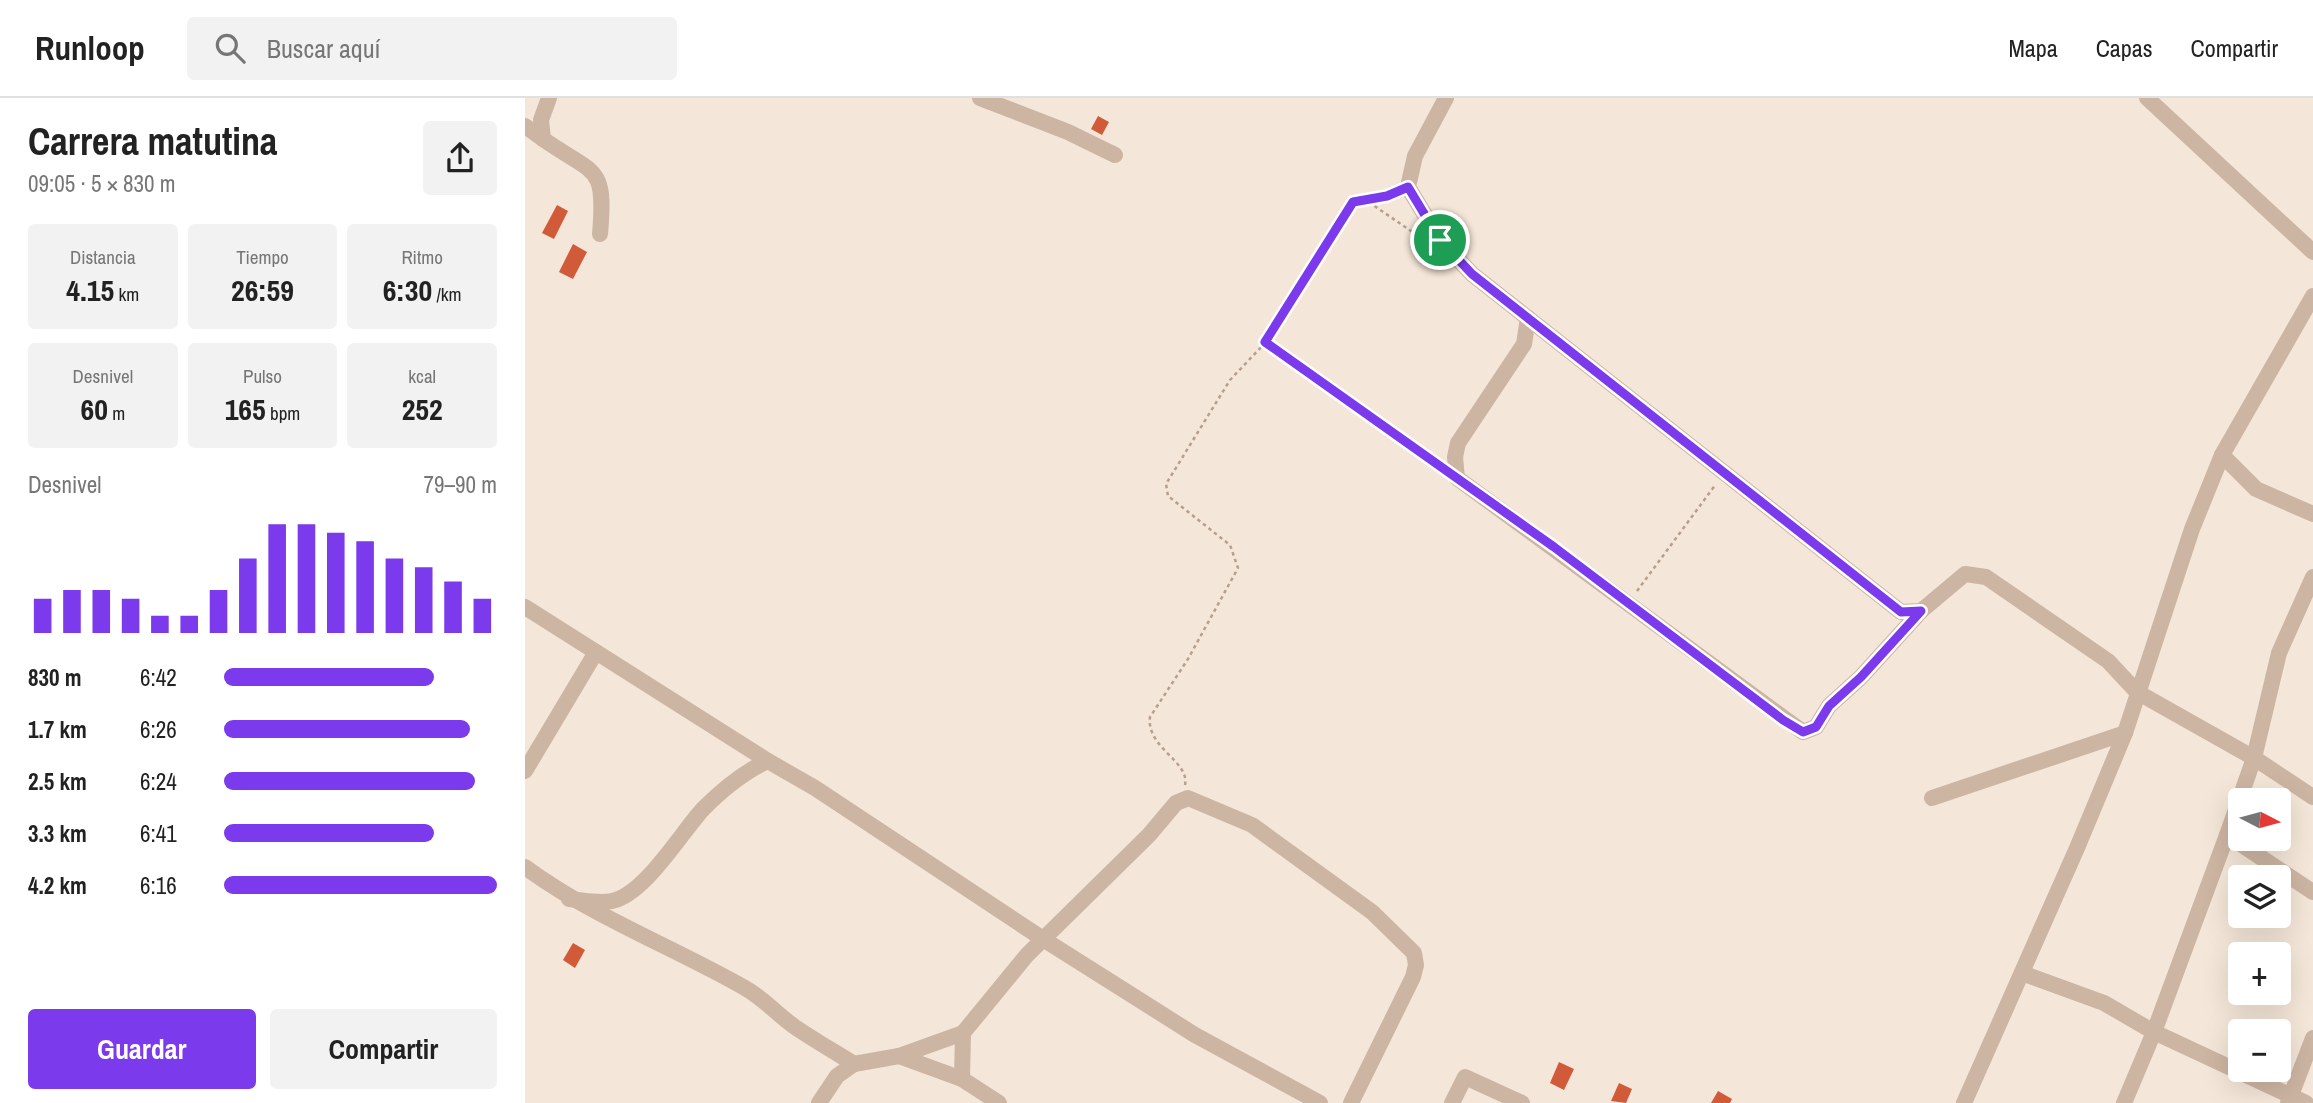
<!DOCTYPE html>
<html lang="es">
<meta charset="utf-8">
<style>
:root{--surface:#fff;--page:#f2f2f2;--text:#222;--muted:#767676;--line:#e0e0e0;--accent:#7c3aed}
body{margin:0;font-family:"Archivo Narrow",sans-serif;background:var(--page);color:var(--text);height:100vh;display:flex;flex-direction:column;font-size:26px;white-space:nowrap}
*{box-sizing:border-box;margin:0}
p{font-size:23px;color:var(--muted)}
.icon{flex:none;width:38px;height:38px;fill:none;stroke:currentColor;stroke-width:2;stroke-linecap:round;stroke-linejoin:round}
.map{position:relative;flex:1;overflow:hidden}
.details{display:flex;flex-direction:column;background:var(--surface);width:525px}
.details>*{flex:none}
.needle{width:46px;rotate:96deg}
.fabs{position:absolute;left:1703px;top:690px;display:grid;gap:14px}
.fabs a{display:grid;place-items:center;width:63px;height:63px;border-radius:7px;background:var(--surface);box-shadow:0 7px 28px #0002;font-size:35px}
.pin{position:absolute;display:grid;place-items:center;width:60px;height:60px;color:#fff;margin:-30px;border:4px solid #fff;border-radius:50%;box-shadow:0 2px 7px #0007}
.round{display:grid;place-items:center;flex:none;width:74px;height:74px;border-radius:7px;background:var(--page)}
.overview{display:flex;align-items:center;justify-content:space-between;height:119px;padding:0 28px}
h1{font-size:38px;font-weight:700;line-height:52px}
.metrics{display:grid;grid-template-columns:repeat(3,1fr);gap:10px;height:119px;padding:7px 28px}
.metrics div{display:grid;align-content:center;border-radius:7px;background:var(--page);text-align:center}
.metrics b{font-size:30px;font-weight:700}
.metrics small{font-size:19px;font-weight:400}
.metrics p{font-size:19px}
.chart{height:196px;padding:14px 28px}
.chart p{display:flex;justify-content:space-between}
.chart svg{width:100%;height:126px;margin-top:7px;stroke:var(--accent);stroke-width:6}
.button{display:flex;gap:14px;margin-top:auto;padding:14px 28px}
.button a{flex:1;height:80px;border-radius:7px;background:var(--accent);color:#fff;font-size:28px;font-weight:700;line-height:80px;text-align:center}
.button a+a{background:var(--page);color:var(--text)}
ul{padding:0 28px;list-style:none;font-size:23px}
li{display:grid;grid-template-columns:112px 84px 1fr;align-items:center;height:52px}
li i{height:18px;border-radius:9px;background:var(--accent)}
header{display:flex;align-items:center;gap:42px;box-sizing:border-box;height:98px;padding:0 35px;background:var(--surface);border-bottom:2px solid var(--line)}
header strong{font-size:33px}
nav{display:flex;gap:38px;margin-inline-start:auto;font-size:24px}
.search{width:490px;height:63px;background:var(--page);display:flex;align-items:center;gap:18px;box-sizing:border-box;padding:0 24px;border-radius:7px;color:var(--muted);font-size:26px}
main{display:flex;flex:1;min-height:0}
.map>svg:first-child{display:block}
.building{fill:#d15b39}
.lines{fill:none;stroke-linecap:round;stroke-linejoin:round}
.path{stroke:#b89f8d;stroke-width:2.5;stroke-dasharray:3.5 3.5;stroke-linecap:butt}
.minor{stroke:#cdb5a3;stroke-width:16}
.route-casing{stroke:#fff;stroke-width:14}
.route{stroke:#7c3aed;stroke-width:9}
</style>
<header>
<strong>Runloop</strong>
<div class="search"><svg class="icon" aria-label="search" viewBox="0 0 24 24"><circle cx="10" cy="10" r="6"/><path d="M15 15l6 6"/></svg>Buscar aquí</div>
<nav><a>Mapa</a><a>Capas</a><a>Compartir</a></nav>
</header>
<main>
<section class="details">
<div class="overview"><div><h1>Carrera matutina</h1><p>09:05 · 5 × 830 m</p></div><a class="round"><svg class="icon" aria-label="share" viewBox="0 0 24 24"><path d="M12 15V3M7 8l5-5 5 5M5 13v7h14v-7"/></svg></a></div>
<div class="metrics">
<div><p>Distancia</p><b>4.15<small> km</small></b></div>
<div><p>Tiempo</p><b>26:59</b></div>
<div><p>Ritmo</p><b>6:30<small> /km</small></b></div>
</div>
<div class="metrics">
<div><p>Desnivel</p><b>60<small> m</small></b></div>
<div><p>Pulso</p><b>165<small> bpm</small></b></div>
<div><p>kcal</p><b>252</b></div>
</div>
<div class="chart"><p><span>Desnivel</span>79–90 m</p>
<svg viewBox="0 0 160 44" preserveAspectRatio="none"><path d="M5 44V32M15 44V29M25 44V29M35 44V32M45 44V38M55 44V38M65 44V29M75 44V18M85 44V6M95 44V6M105 44V9M115 44V12M125 44V18M135 44V21M145 44V26M155 44V32"/></svg>
</div>
<ul>
<li><b>830 m</b>6:42<i style="width:77%"></i></li>
<li><b>1.7 km</b>6:26<i style="width:90%"></i></li>
<li><b>2.5 km</b>6:24<i style="width:92%"></i></li>
<li><b>3.3 km</b>6:41<i style="width:77%"></i></li>
<li><b>4.2 km</b>6:16<i style="width:100%"></i></li>
</ul>
<div class="button"><a>Guardar</a><a>Compartir</a></div>
</section>
<div class="map">
<svg width="1788" height="1005" viewBox="0 0 1788 1005">
<rect width="100%" height="100%" fill="#f4e6d8"/>
<g class="building">
<path d="M573 18 584 24 577 37 566 31Z"/>
<path d="M32 107 43 113 29 141 17 135Z"/>
<path d="M48 146 62 154 48 181 34 174Z"/>
<path d="M48 845 60 852 50 870 38 862Z"/>
<path d="M1034 964 1049 971 1039 992 1025 985Z"/>
<path d="M1094 985 1107 991 1101 1005 1086 1003Z"/>
<path d="M1193 993 1207 1001 1205 1005H1186Z"/>
</g>
<g class="lines">
<g class="path">
<path d="M838 100 896 140"/>
<path d="M740 245 915 368"/>
<path d="M1112 493 1191 386"/>
<path d="M660 687C665 663 621 650 625 619L663 561 713 470 705 447 643 398 641 386 705 282 740 245 828 104 869 95"/>
</g>
<g class="minor">
<path d="M24 0 16 22 18 41C71 78 81 66 75 136"/>
<path d="M455 0 543 34 590 57"/>
<path d="M921 0 890 58 883 89 915 142 947 176 1376 514 1396 513 1440 476 1461 479 1583 563 1612 594 1729 660 1788 699"/>
<path d="M1622 0 1788 154"/>
<path d="M0 28 18 41"/>
<path d="M1003 220 999 246 933 345 930 359 932 380 1278 634 1291 629 1304 608 1336 579 1396 513"/>
<path d="M1697 357 1731 391 1788 416"/>
<path d="M0 509 243 663"/>
<path d="M0 673 71 554"/>
<path d="M1407 700 1600 635"/>
<path d="M1702 737 1788 794"/>
<path d="M0 769C68 819 146 848 220 890 238 900 253 917 270 929 289 942 310 954 329 966"/>
<path d="M44 801C58 802 73 806 87 803 120 796 156 735 178 711 197 692 218 674 243 663L290 690 518 841 670 937 795 1005"/>
<path d="M1497 875 1579 905 1629 934 1781 1005"/>
<path d="M374 958 437 981"/>
<path d="M294 1005 312 978 329 966 374 958 438 935"/>
<path d="M474 1005 437 981 438 935 502 857 624 737 651 705 663 700 727 727 847 814 889 855 891 867 888 879 826 1005"/>
<path d="M927 1005 940 979 997 1005"/>
<path d="M1439 1005 1552 750 1600 635 1667 431 1697 357 1788 198"/>
<path d="M1599 1005 1629 934 1702 737 1729 660 1754 555 1788 479"/>
<path d="M1763 1005 1788 940"/>
</g>
</g>
<g class="lines">
<g class="route-casing">
<path id="route" d="M883 89 915 142 947 176 1376 514 1396 513 1336 579 1304 608 1291 629 1278 634 1258 622 1029 449 740 244 828 104 862 98Z"/>
</g>
<use href="#route" class="route"/>
</g>
</svg>
<div class="fabs">
<a><svg class="needle" viewBox="-14 -14 28 28"><path d="M0-13l5 13h-10z" fill="#e53935"/><path d="M0 13l5-13h-10z" fill="#767676"/></svg></a>
<a><svg class="icon" aria-label="layers" viewBox="0 0 24 24"><path d="M12 4l9 5-9 5-9-5zM3 14l9 5 9-5"/></svg></a>
<a>+</a>
<a>−</a>
</div>
<div class="pin" style="left:915px;top:142px;background:#1e9e55"><svg class="icon" aria-label="arrive" viewBox="0 0 24 24"><path d="M6 21V4h12l-3 4 3 4H6"/></svg></div>
</div>
</main>
